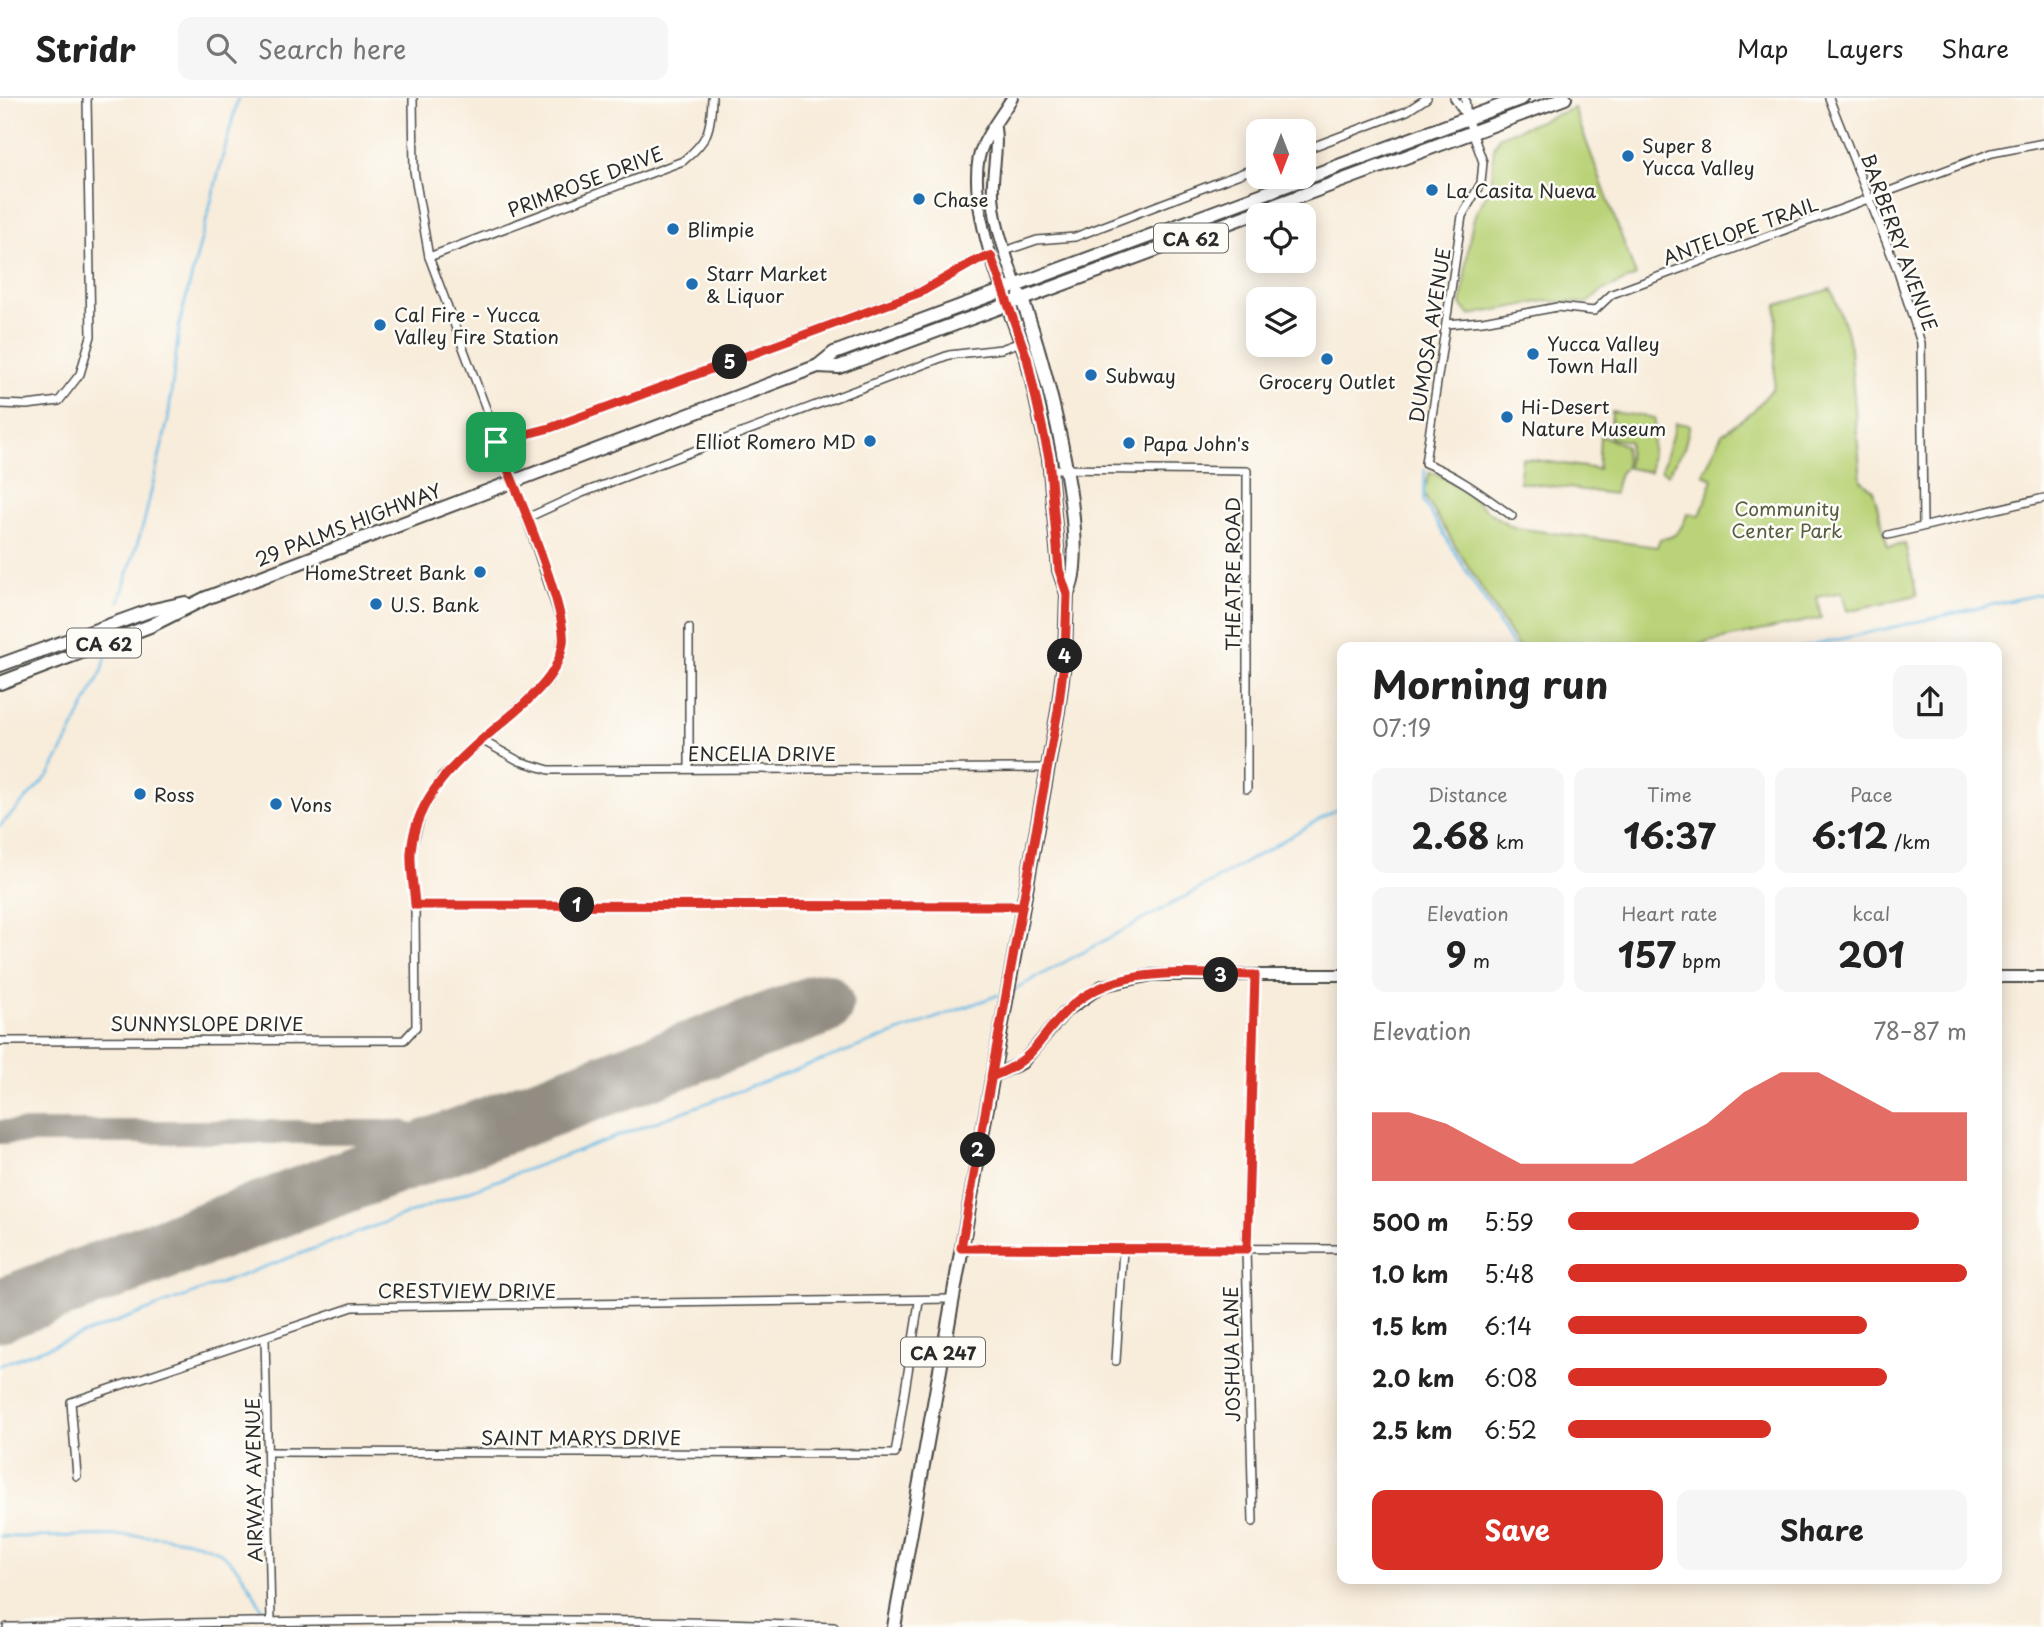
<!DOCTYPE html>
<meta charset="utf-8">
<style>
:root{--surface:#fff;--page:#f6f6f6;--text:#222;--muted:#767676;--line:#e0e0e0;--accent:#d93025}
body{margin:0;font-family:"Playpen Sans",sans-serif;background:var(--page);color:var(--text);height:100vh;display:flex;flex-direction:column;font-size:26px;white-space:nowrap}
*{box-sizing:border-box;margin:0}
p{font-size:23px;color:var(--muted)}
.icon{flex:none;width:38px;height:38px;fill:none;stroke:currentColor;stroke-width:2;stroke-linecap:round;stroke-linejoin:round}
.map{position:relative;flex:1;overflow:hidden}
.panel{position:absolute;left:1337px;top:544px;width:665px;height:942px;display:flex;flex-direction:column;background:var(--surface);border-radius:14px;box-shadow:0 4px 18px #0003}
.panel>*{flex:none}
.needle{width:46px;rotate:180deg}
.tools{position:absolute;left:1246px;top:21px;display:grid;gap:14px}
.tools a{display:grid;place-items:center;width:70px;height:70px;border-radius:14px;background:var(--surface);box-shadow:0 4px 18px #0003;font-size:35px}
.pin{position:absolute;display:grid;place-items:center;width:60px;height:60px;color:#fff;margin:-30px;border-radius:14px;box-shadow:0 4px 10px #0006}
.km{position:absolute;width:35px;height:35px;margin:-18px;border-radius:50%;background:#222;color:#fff;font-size:19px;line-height:35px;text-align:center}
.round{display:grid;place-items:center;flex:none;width:74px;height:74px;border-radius:14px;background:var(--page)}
.summary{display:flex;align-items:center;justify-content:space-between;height:119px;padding:0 35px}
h1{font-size:38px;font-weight:700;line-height:52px}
.stats{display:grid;grid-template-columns:repeat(3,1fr);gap:10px;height:119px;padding:7px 35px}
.stats div{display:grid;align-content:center;border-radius:14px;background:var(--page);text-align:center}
.stats b{font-size:35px;font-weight:700}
.stats small{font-size:19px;font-weight:400}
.stats p{font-size:19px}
.chart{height:196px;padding:14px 35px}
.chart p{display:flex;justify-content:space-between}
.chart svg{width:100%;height:126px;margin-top:7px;fill:var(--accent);opacity:.7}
.primary-button{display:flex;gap:14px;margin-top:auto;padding:14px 35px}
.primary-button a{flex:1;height:80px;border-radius:14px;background:var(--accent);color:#fff;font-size:28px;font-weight:700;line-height:80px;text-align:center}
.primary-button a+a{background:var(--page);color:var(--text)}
ul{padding:0 35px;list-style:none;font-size:23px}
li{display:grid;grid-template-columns:112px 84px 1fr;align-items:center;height:52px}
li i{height:18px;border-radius:9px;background:var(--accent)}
header{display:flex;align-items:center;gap:42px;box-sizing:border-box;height:98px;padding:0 35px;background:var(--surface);border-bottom:2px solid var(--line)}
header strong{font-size:33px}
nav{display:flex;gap:38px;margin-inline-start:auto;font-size:24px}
.search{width:490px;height:63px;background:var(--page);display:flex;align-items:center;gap:18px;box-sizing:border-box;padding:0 24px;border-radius:14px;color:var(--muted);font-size:26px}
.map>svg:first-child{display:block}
.green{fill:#bad378;stroke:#727f52;stroke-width:2}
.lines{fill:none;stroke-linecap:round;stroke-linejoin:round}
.stream{stroke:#6abbe6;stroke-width:2.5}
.taxiway{stroke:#928c82;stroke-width:24}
.runway{stroke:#928c82;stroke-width:63}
.street-casing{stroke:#4a4845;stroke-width:10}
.secondary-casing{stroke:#4a4845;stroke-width:14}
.primary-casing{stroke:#4a4845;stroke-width:16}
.street{stroke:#fff;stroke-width:7}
.secondary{stroke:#fff;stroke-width:10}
.primary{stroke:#fff;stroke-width:12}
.route-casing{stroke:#fff;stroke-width:14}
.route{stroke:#d93025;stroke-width:9}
.poi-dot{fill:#1f6fb2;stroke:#fdfcf7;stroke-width:2.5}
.labels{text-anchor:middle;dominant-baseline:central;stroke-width:5;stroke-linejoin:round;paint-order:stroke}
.shield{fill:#fdfcf7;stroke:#6a6a68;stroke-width:2}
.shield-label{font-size:18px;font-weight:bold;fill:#2b2b2b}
.poi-label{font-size:19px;fill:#2b2b2b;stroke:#fdfcf7;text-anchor:start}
.street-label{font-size:19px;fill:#2b2b2b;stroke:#fdfcf7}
.park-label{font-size:19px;fill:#565d42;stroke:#fdfcf7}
</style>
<header>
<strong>Stridr</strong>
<div class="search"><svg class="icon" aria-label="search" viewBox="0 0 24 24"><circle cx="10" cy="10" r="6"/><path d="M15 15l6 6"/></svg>Search here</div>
<nav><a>Map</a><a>Layers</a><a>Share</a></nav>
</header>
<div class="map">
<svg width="2044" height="1529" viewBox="0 0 2044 1529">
<rect width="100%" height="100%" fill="#fdfcf7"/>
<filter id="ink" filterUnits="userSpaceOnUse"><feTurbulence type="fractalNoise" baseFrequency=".0143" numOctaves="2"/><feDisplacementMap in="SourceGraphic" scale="14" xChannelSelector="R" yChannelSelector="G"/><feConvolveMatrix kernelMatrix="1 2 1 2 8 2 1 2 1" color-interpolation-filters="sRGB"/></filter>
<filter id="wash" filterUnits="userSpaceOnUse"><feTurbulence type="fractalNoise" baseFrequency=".00686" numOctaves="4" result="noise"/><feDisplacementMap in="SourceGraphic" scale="28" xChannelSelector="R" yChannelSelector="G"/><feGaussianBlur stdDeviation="1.57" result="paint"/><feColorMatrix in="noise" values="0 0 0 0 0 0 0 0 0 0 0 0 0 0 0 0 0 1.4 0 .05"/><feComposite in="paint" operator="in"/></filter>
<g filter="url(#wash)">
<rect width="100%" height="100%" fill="#f8ecda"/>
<g class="green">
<path d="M1574 10 1636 178 1602 193 1587 205 1545 203 1470 217 1461 207C1466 179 1466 148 1474 120 1477 108 1488 99 1491 86 1495 71 1489 50 1500 38Z"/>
<path d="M1831 191 1849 240 1861 382 1873 392 1888 449 1905 446 1917 497 1847 513 1842 494 1817 499 1821 520 1685 549H1518L1427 402 1424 393 1430 374C1462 384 1484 417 1516 430L1657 449 1660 441C1678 440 1681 431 1688 415L1700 418 1713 381 1703 376 1722 336 1754 312 1774 289 1777 207Z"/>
<path d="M1612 314 1655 320 1650 374 1628 370 1629 343 1610 340Z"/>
<path d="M1676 325 1690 327 1684 350 1668 376 1661 373Z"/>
<path d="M1600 338 1625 347 1626 369 1620 375 1614 396 1519 384 1522 360 1598 371Z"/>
</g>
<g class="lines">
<g class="stream">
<path d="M1425 372 1424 404 1514 550"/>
<path d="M119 504 144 424 168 322 180 223 238 0"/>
<path d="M1801 550 2044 495"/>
<path d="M65 647 103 571 106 558"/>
<path d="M0 728 49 677 64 649"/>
<path d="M1015 891 1212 784 1342 708"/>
<path d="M0 1267 998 897"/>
<path d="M0 1438C57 1444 183 1423 226 1459 244 1474 254 1496 265 1516"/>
</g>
<path class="taxiway" d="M0 1034H399L421 1039 427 1053"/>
<path class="runway" d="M0 1212 822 906"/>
</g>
</g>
<g filter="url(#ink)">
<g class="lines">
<g class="street-casing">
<g id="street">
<path d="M1454 0 1467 19"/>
<path d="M1465 0 1467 20 1483 64 1481 85 1462 118 1425 365C1457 377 1484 398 1512 418"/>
<path d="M1829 0 1897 171 1921 245 1923 428"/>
<path d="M1304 52 1407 13 1427 0"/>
<path d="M1005 153 1037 142 1075 139 1258 69"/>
<path d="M429 159 683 63C708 43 711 32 712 0"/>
<path d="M1447 226 1483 223 1557 209 1594 213 1612 196 1992 55 2044 45"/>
<path d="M0 306 27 307 59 303 80 276 91 238 87 0"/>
<path d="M496 344 550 330 921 193 977 162 991 158"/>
<path d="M1051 371 1247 373V691"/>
<path d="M527 420 582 395 949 257 1001 251 1021 244"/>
<path d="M1888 437 2044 400"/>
<path d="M689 530V670"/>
<path d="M483 643 519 663 549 672 1047 670"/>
<path d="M415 807 1022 808"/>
<path d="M0 943 404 942 416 929 415 807 411 753 422 714 442 678 548 583 560 560 563 530 520 401 429 159 414 73 413 0"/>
<path d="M961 1150 1342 1151"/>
<path d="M265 1239 271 1523"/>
<path d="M1116 1263 1123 1151"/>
<path d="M268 1354 895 1356 919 1204"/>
<path d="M77 1378 71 1304 353 1209 952 1201"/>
<path d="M1253 1424 1246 1151 1255 877"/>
<path d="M7 1529C282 1523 559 1516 834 1529"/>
</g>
</g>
<g class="secondary-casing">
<g id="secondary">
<path d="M995 30C998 50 994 64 993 84 991 119 1005 154 1016 187"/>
<path d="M1002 192C989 156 966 83 983 47 990 31 1003 15 1012 0"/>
<path d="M1997 879H2044"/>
<path d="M991 979 1022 965 1065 914 1102 888 1152 877H1342"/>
</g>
</g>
<g class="primary-casing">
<g id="primary">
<path d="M1020 197C1042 250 1094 449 1067 496"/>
<path d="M818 268 839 269 1565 0"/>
<path d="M0 567 149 513 185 505"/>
<path d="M0 585 150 528 206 500 818 268 834 255 1522 0"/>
<path d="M894 1529 1058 613 1065 557 1067 496 1059 472 1049 360 1027 260 1002 192"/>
</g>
</g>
<use href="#street" class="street"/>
<use href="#secondary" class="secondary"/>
<use href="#primary" class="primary"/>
</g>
</g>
<g class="lines" filter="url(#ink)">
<g class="route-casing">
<path id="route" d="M496 344C512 380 568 512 563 545 559 572 543 588 524 606 478 647 416 686 411 754 410 771 414 790 415 807L1022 808 961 1150 1247 1151 1255 877C1192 877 1115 864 1066 913 1036 943 1036 962 991 979L1058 613 1065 556 1067 496 1059 472 1049 360 1027 260 991 158 977 162 921 194 550 330 496 344"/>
</g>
<use href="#route" class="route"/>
</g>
<g class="poi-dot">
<circle cx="1628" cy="58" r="7"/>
<circle cx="1432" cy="92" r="7"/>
<circle cx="919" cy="101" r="7"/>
<circle cx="673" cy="131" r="7"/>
<circle cx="692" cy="186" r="7"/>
<circle cx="380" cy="227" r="7"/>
<circle cx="1533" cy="256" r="7"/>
<circle cx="1327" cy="261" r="7"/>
<circle cx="1091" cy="277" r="7"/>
<circle cx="1507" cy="319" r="7"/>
<circle cx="870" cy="343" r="7"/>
<circle cx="1129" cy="345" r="7"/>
<circle cx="480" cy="474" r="7"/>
<circle cx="376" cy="506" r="7"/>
<circle cx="140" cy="696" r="7"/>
<circle cx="276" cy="706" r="7"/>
</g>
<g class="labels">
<g class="shield">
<rect x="1154" y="125.5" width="74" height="29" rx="5"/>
<rect x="67" y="530.5" width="74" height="29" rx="5"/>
<rect x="901" y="1239.5" width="84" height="29" rx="5"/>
</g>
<g class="shield-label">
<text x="1191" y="140">CA 62</text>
<text x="104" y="545">CA 62</text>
<text x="943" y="1254">CA 247</text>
</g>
<g class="poi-label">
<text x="1642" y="47">Super 8<tspan x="1642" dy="22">Yucca Valley</tspan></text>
<text x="1446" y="92">La Casita Nueva</text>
<text x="933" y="101">Chase</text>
<text x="687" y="131">Blimpie</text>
<text x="706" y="175">Starr Market<tspan x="706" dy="22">&amp; Liquor</tspan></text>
<text x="394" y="216">Cal Fire - Yucca<tspan x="394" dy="22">Valley Fire Station</tspan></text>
<text x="1547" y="245">Yucca Valley<tspan x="1547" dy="22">Town Hall</tspan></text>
<text x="1105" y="277">Subway</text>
<text x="1327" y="283" text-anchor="middle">Grocery Outlet</text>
<text x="1521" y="308">Hi-Desert<tspan x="1521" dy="22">Nature Museum</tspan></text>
<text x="856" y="343" text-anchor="end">Elliot Romero MD</text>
<text x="1143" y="345">Papa John's</text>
<text x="466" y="474" text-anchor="end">HomeStreet Bank</text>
<text x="390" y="506">U.S. Bank</text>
<text x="154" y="696">Ross</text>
<text x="290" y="706">Vons</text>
</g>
<g class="street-label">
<text transform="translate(585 83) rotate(-21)">PRIMROSE DRIVE</text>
<text transform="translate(1740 132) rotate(-20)">ANTELOPE TRAIL</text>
<text transform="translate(1900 144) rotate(70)">BARBERRY AVENUE</text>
<text transform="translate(1429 237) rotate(-81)">DUMOSA AVENUE</text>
<text transform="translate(348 426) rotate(-21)">29 PALMS HIGHWAY</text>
<text transform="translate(1232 476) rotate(-90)">THEATRE ROAD</text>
<text x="762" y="655">ENCELIA DRIVE</text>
<text x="207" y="925">SUNNYSLOPE DRIVE</text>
<text x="467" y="1192">CRESTVIEW DRIVE</text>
<text transform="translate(1231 1256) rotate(-91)">JOSHUA LANE</text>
<text x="581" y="1339">SAINT MARYS DRIVE</text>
<text transform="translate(253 1382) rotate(-91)">AIRWAY AVENUE</text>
</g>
<g class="park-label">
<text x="1787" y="410">Community<tspan x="1787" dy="22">Center Park</tspan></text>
</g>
</g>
</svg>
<div class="tools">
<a><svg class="needle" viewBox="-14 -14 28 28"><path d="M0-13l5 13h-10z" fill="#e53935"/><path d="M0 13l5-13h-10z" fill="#767676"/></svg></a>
<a><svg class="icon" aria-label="locate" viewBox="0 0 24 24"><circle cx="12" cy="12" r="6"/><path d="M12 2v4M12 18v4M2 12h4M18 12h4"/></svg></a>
<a><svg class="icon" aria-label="layers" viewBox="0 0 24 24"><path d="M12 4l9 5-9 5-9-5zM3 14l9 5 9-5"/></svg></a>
</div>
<div class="pin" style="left:496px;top:344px;background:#1e9e55"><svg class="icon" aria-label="arrive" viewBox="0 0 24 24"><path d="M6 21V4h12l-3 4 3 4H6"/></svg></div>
<b class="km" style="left:577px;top:807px">1</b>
<b class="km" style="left:978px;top:1052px">2</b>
<b class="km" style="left:1221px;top:877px">3</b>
<b class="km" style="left:1065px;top:558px">4</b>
<b class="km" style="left:730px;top:264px">5</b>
<section class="panel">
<div class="summary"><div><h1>Morning run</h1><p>07:19</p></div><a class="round"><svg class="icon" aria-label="share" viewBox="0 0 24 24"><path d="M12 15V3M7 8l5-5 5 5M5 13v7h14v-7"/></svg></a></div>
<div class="stats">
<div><p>Distance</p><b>2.68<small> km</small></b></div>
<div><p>Time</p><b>16:37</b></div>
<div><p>Pace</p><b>6:12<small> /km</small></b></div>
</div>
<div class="stats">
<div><p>Elevation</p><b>9<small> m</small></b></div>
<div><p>Heart rate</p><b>157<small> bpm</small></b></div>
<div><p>kcal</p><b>201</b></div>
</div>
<div class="chart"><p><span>Elevation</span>78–87 m</p>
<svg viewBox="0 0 160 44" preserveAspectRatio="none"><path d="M0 44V20L10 20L20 24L30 31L40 38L50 38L60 38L70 38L80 31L90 24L100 13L110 6L120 6L130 13L140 20L150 20L160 20V44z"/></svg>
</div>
<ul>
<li><b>500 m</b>5:59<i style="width:88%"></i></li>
<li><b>1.0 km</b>5:48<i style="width:100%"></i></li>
<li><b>1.5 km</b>6:14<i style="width:75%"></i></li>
<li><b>2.0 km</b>6:08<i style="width:80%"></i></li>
<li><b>2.5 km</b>6:52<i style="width:51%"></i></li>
</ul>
<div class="primary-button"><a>Save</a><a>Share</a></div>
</section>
</div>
